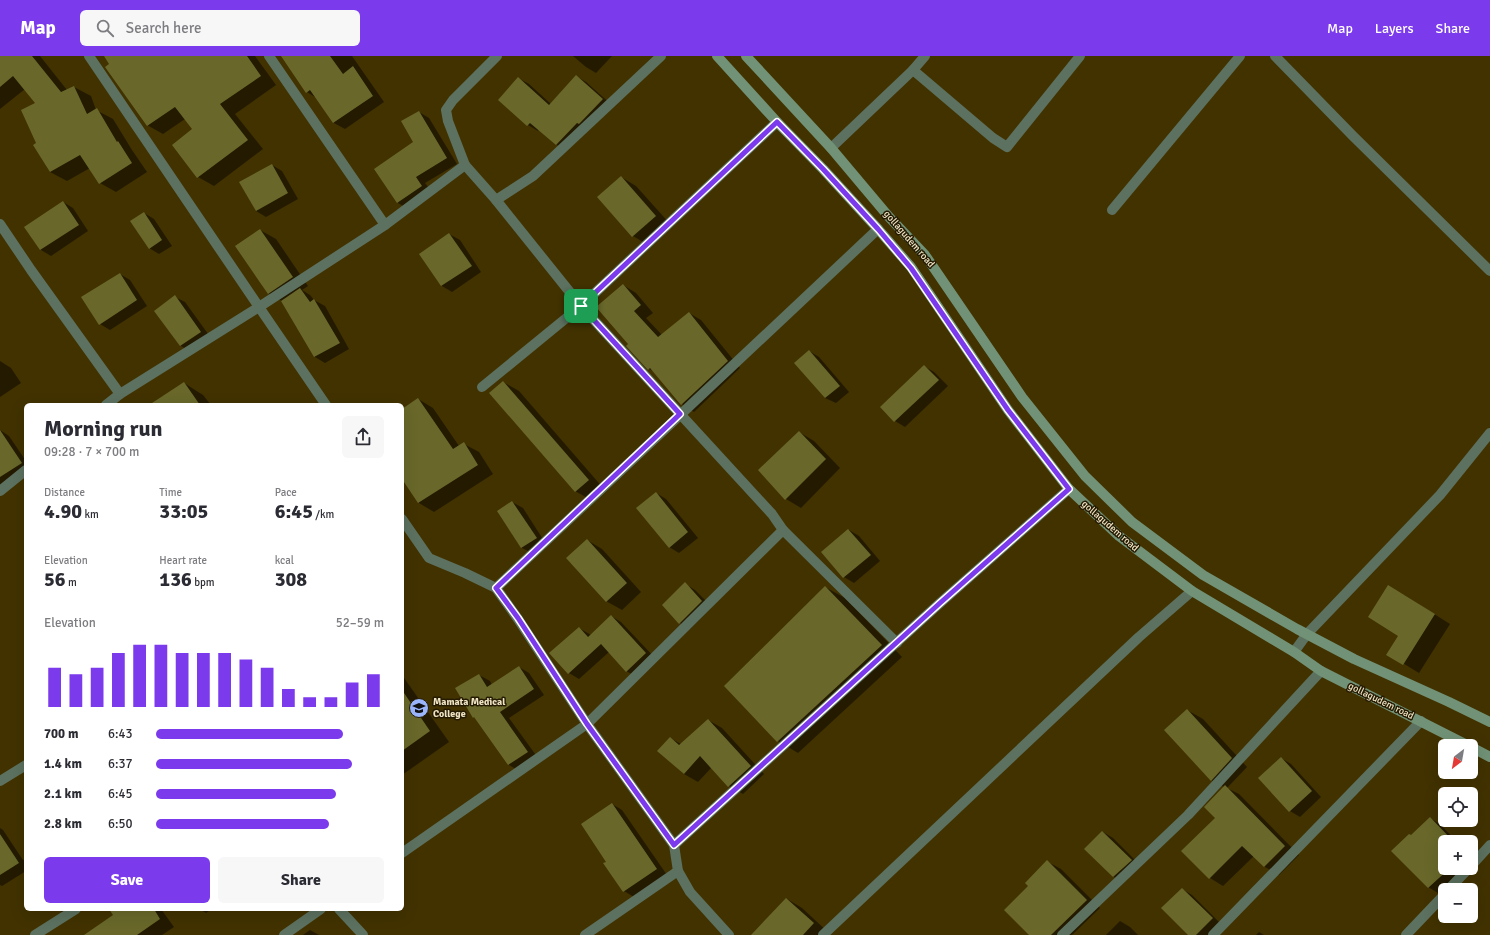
<!DOCTYPE html>
<meta charset="utf-8">
<style>
:root{--surface:#fff;--page:#f7f7f7;--text:#2b2b33;--muted:#7c7c81;--accent:#7c3aed}
body{margin:0;font-family:Signika,sans-serif;background:var(--page);color:var(--text);height:100vh;display:flex;flex-direction:column;font-size:15px;white-space:nowrap}
*{box-sizing:border-box;margin:0}
p{font-size:13px;color:var(--muted)}
.icon{flex:none;width:22px;height:22px;fill:none;stroke:currentColor;stroke-width:2;stroke-linecap:round;stroke-linejoin:round}
.map{position:relative;flex:1;overflow:hidden}
.details{position:absolute;left:24px;top:347px;width:380px;height:508px;display:flex;flex-direction:column;background:var(--surface);border-radius:6px;box-shadow:0 4px 16px #0002}
.details>*{flex:none}
.needle{width:26px;rotate:211deg}
.buttons{position:absolute;left:1438px;top:683px;display:grid;gap:8px}
.buttons a{display:grid;place-items:center;width:40px;height:40px;border-radius:6px;background:var(--surface);box-shadow:0 4px 16px #0002;font-size:20px}
.pin{position:absolute;display:grid;place-items:center;width:34px;height:34px;color:#fff;margin:-17px;border-radius:8px;box-shadow:0 2px 6px #0006}
.round{display:grid;place-items:center;flex:none;width:42px;height:42px;border-radius:6px;background:var(--page)}
.headline{display:flex;align-items:center;justify-content:space-between;height:68px;padding:0 20px}
h1{font-size:22px;font-weight:700;line-height:30px}
.stats{display:grid;grid-template-columns:repeat(3,1fr);gap:6px;height:68px;padding:4px 20px}
.stats div{display:grid;align-content:center}
.stats b{font-size:20px;font-weight:700}
.stats small{font-size:11px;font-weight:400}
.stats p{font-size:11px}
.chart{height:112px;padding:8px 20px}
.chart p{display:flex;justify-content:space-between}
.chart svg{width:100%;height:72px;margin-top:4px;stroke:var(--accent);stroke-width:6}
.primary-button{display:flex;gap:8px;margin-top:auto;padding:8px 20px}
.primary-button a{flex:1;height:46px;border-radius:6px;background:var(--accent);color:#fff;font-size:16px;font-weight:700;line-height:46px;text-align:center}
.primary-button a+a{background:var(--page);color:var(--text)}
ul{padding:0 20px;list-style:none;font-size:13px}
li{display:grid;grid-template-columns:64px 48px 1fr;align-items:center;height:30px}
li i{height:10px;border-radius:5px;background:var(--accent)}
header{display:flex;align-items:center;gap:24px;box-sizing:border-box;height:56px;padding:0 20px;background:var(--accent);color:#fff}
header strong{font-size:19px}
nav{display:flex;gap:22px;margin-inline-start:auto;font-size:14px}
.search{width:280px;height:36px;background:var(--page);display:flex;align-items:center;gap:10px;box-sizing:border-box;padding:0 14px;border-radius:6px;color:var(--muted);font-size:15px}
.map>svg:first-child{display:block}
.shadow{fill:#0007}
.building{fill:#69682a}
.lines{fill:none;stroke-linecap:round;stroke-linejoin:round}
.street{stroke:#5c715f;stroke-width:10}
.secondary{stroke:#719276;stroke-width:10}
.route-casing{stroke:#fff;stroke-width:8}
.route{stroke:#7c3aed;stroke-width:5}
.labels{text-anchor:middle;dominant-baseline:central;stroke-width:3;stroke-linejoin:round;paint-order:stroke}
.street-label{font-size:10px;fill:#f0e4c5;stroke:#241b02}
.poi-label{font-size:10px;font-weight:bold;fill:#f0e4c5;stroke:#241b02;text-anchor:start}
</style>
<header>
<strong>Map</strong>
<div class="search"><svg class="icon" aria-label="search" viewBox="0 0 24 24"><circle cx="10" cy="10" r="6"/><path d="M15 15l6 6"/></svg>Search here</div>
<nav><a>Map</a><a>Layers</a><a>Share</a></nav>
</header>
<div class="map">
<svg width="1490" height="879" viewBox="0 0 1490 879">
<rect width="100%" height="100%" fill="#423200"/>
<g class="shadow">
<path d="M0 0H40L67 34 74 31 91 40 96 54 113 63 132 94 147 116 116 136 100 127 90 112 67 125 50 116 37 88V48L25 33 0 53Z"/>
<path d="M105 0H255L276 29 235 58 263 93 214 130 198 121 194 74 185 63 163 78 147 69Z"/>
<path d="M282 0H352L384 46 345 73 334 67 315 41 307 36Z"/>
<path d="M573 0H612L596 17 586 11Z"/>
<path d="M576 20 586 26 613 50 567 94 557 89 539 73 538 75 528 69 518 22 529 28 551 48Z"/>
<path d="M419 56 429 62 457 108 425 127 432 136 408 153 398 147 375 113 415 86Z"/>
<path d="M272 109 282 115 298 143 266 161 256 155Z"/>
<path d="M621 121 636 130 671 169 648 189 633 180Z"/>
<path d="M63 146 73 152 88 175 51 200 41 194 26 171Z"/>
<path d="M144 157 154 163 172 190 159 198 149 192Z"/>
<path d="M260 174 276 183 308 230 302 234 310 239 314 244 325 250 349 293 325 307 315 301 282 245 268 237Z"/>
<path d="M449 178 460 184 481 216 452 236 442 230 420 198Z"/>
<path d="M120 218 130 224 147 250 110 274 100 268Z"/>
<path d="M623 229 636 237 653 257 646 262 662 279 689 257 701 264 740 312 694 356 682 348 655 316 649 313 628 290 630 288Z"/>
<path d="M175 241 185 246 211 282 191 296 181 290 156 255Z"/>
<path d="M809 295 819 301 849 336 836 347 825 342Z"/>
<path d="M0 305 11 312 21 327 0 341Z"/>
<path d="M924 310 934 316 948 330 905 371 895 365 881 351Z"/>
<path d="M503 326 519 335 604 433 591 444 575 435Z"/>
<path d="M184 327 203 339 211 349H151Z"/>
<path d="M418 343 433 352 459 390 464 388 479 396 493 418 434 456 419 447 402 421V354Z"/>
<path d="M0 374 9 380 26 405V417L0 429Z"/>
<path d="M799 376 814 385 840 412 801 452 786 443 760 414Z"/>
<path d="M656 437 666 443 698 482 679 497 669 491Z"/>
<path d="M512 446 523 452 546 488 532 497 522 492 499 455Z"/>
<path d="M849 474 859 480 880 505 854 527 844 521Z"/>
<path d="M587 484 602 493 641 536 622 554 606 545Z"/>
<path d="M685 528 695 534 712 551 690 573 680 567Z"/>
<path d="M825 531 845 542 902 601 798 697 778 685 726 630Z"/>
<path d="M1404 539 1450 568 1419 617 1388 598 1399 580Z"/>
<path d="M611 560 621 566 656 603 637 621 626 615 609 596 579 623 569 617 579 572 591 579Z"/>
<path d="M519 611 529 617 544 639 509 662 538 702 519 715 509 709 476 662 474 661 479 619 490 625 492 629Z"/>
<path d="M402 619 449 686 402 719Z"/>
<path d="M1187 654 1203 663 1247 711 1227 732 1239 738 1299 799 1279 819 1265 811 1254 800 1223 830 1210 822 1183 795 1216 762 1224 731 1211 724Z"/>
<path d="M708 664 722 672 764 718 743 738 729 730 712 711 698 726 684 718 659 695 670 682 681 688Z"/>
<path d="M1281 702 1291 708 1321 741 1300 761 1290 755Z"/>
<path d="M612 748 622 754 667 819 634 841 624 835Z"/>
<path d="M1430 762 1440 768 1457 786H1445V812H1465L1438 837 1428 831 1411 780Z"/>
<path d="M0 772 3 774 23 804 26 803V815L2 830 0 829Z"/>
<path d="M1103 776 1113 782 1141 810 1124 826 1114 821 1085 793Z"/>
<path d="M1048 806 1061 813 1100 852 1072 879H1030V830Z"/>
<path d="M1182 833 1192 839 1222 869 1212 879H1189Z"/>
<path d="M787 843 802 852 829 877 827 879H752Z"/>
<path d="M57 853H83L71 861Z"/>
<path d="M110 853H161L174 871 162 879H86L114 860Z"/>
<path d="M199 853H212L206 857Z"/>
<path d="M1120 865 1130 871 1138 879H1106Z"/>
<path d="M310 874 319 879H303Z"/>
<path d="M1259 876 1264 879H1256Z"/>
</g>
<g class="building">
<path d="M0 0H32L61 36 74 30 87 58 97 52 117 86 118 85 132 107 99 128 80 99 50 116 33 89 36 87 21 54 35 47 13 20 0 31Z"/>
<path d="M104 0H247L261 20 220 48 248 84 197 122 172 89 192 73 175 51 147 70 105 11 109 8Z"/>
<path d="M281 0H330L343 18 353 10 373 40 333 67 310 34 306 37Z"/>
<path d="M576 19 603 43 579 68 577 67 556 89 530 67 527 70 498 44 518 21 549 49Z"/>
<path d="M419 55 447 102 416 121 422 130 397 147 374 113 413 86 401 65Z"/>
<path d="M272 108 288 137 256 155 239 126Z"/>
<path d="M621 120 656 160 632 181 597 141Z"/>
<path d="M63 145 79 169 40 194 24 171Z"/>
<path d="M144 156 162 184 149 193 130 165Z"/>
<path d="M260 173 293 221 268 238 235 190Z"/>
<path d="M449 177 472 210 441 230 419 198Z"/>
<path d="M120 217 137 244 99 269 81 241Z"/>
<path d="M623 228 641 249 634 255 658 281 689 256 728 305 681 349 650 312 648 314 626 290 628 288 596 251Z"/>
<path d="M300 232 310 246 314 243 340 287 314 301 281 245Z"/>
<path d="M175 239 201 276 180 290 154 255Z"/>
<path d="M809 294 840 330 825 342 794 307Z"/>
<path d="M924 309 939 324 894 366 880 351Z"/>
<path d="M503 325 589 424 575 436 489 337Z"/>
<path d="M184 326 200 349H149Z"/>
<path d="M418 342 453 393 464 386 478 409 418 447 402 423V353Z"/>
<path d="M0 374 22 407 0 421Z"/>
<path d="M799 375 826 403 785 444 758 414Z"/>
<path d="M656 436 688 476 669 492 636 452Z"/>
<path d="M512 445 537 482 521 492 497 455Z"/>
<path d="M848 473 871 499 843 522 821 496Z"/>
<path d="M587 483 627 527 606 546 566 502Z"/>
<path d="M685 526 702 545 679 568 662 549Z"/>
<path d="M1388 529 1435 558 1403 609 1386 599 1398 580 1368 561Z"/>
<path d="M825 530 882 589 777 686 724 630Z"/>
<path d="M611 559 646 597 626 616 601 588 568 618 549 597 579 571 588 581Z"/>
<path d="M519 610 534 633 500 656 528 696 508 709 474 661 473 662 455 632 479 618 487 631Z"/>
<path d="M402 634 430 675 402 695Z"/>
<path d="M1187 653 1232 702 1211 725 1164 674Z"/>
<path d="M708 663 751 710 728 731 700 700 684 718 657 695 670 681 679 689Z"/>
<path d="M1281 701 1312 735 1289 756 1258 722Z"/>
<path d="M1225 729 1285 790 1264 811 1242 790 1209 823 1181 795 1215 762 1204 751Z"/>
<path d="M612 747 657 813 623 836 603 807 606 806 581 768Z"/>
<path d="M1430 761 1454 786H1445V812H1450L1428 832 1391 795 1409 778 1411 779Z"/>
<path d="M1102 775 1132 804 1113 821 1084 793Z"/>
<path d="M0 778 19 807 0 819Z"/>
<path d="M1047 804 1087 844 1051 879H1029L1004 854 1028 830 1025 827Z"/>
<path d="M1182 832 1213 862 1196 879H1188L1161 852Z"/>
<path d="M786 842 814 867 803 879H751Z"/>
<path d="M109 853H154L160 863 137 879H84L113 859Z"/>
</g>
<g class="lines">
<g class="street">
<path d="M89 0 259 251 326 349"/>
<path d="M269 0 385 169"/>
<path d="M1275 0 1353 80 1490 215"/>
<path d="M913 14 993 82 1007 91 1080 0"/>
<path d="M831 92 913 14 925 0"/>
<path d="M465 109 448 65 446 54 453 44 497 0"/>
<path d="M496 144 581 250 772 458 783 474 897 587"/>
<path d="M1112 154 1240 0"/>
<path d="M0 168 31 214 120 338"/>
<path d="M482 331 581 250 777 66"/>
<path d="M106 349 120 338 259 251 385 169 465 109 496 144 533 120 661 0"/>
<path d="M0 435 26 414"/>
<path d="M402 463 429 502 465 517 496 532 518 563 587 668 674 789 678 815 690 836 729 879"/>
<path d="M496 532 878 173"/>
<path d="M1294 596 1307 578 1440 439 1490 377"/>
<path d="M0 725 26 709"/>
<path d="M674 789 940 547 1069 433"/>
<path d="M402 797 587 668 783 474"/>
<path d="M1471 810 1490 789"/>
<path d="M1448 834 1469 812"/>
<path d="M339 853 363 879"/>
<path d="M35 879 76 853"/>
<path d="M284 879 321 853"/>
<path d="M585 879 678 815"/>
<path d="M823 879 1139 581 1192 535"/>
<path d="M1062 879 1188 759 1321 615"/>
<path d="M1213 879 1421 665"/>
<path d="M1406 879 1445 838"/>
</g>
<g class="secondary">
<path d="M717 0 777 66 823 113 878 173 911 211 1008 354 1069 433 1119 480 1192 535 1294 596 1321 615 1469 690"/>
<path d="M746 0 831 92 889 161 925 199 1022 341 1085 420 1132 466 1203 519 1297 573 1354 603 1449 646 1490 666"/>
<path d="M1471 691 1490 701"/>
</g>
</g>
<g class="lines">
<g class="route-casing">
<path id="route" d="M777 66 823 113 878 173 911 212 1008 354 1069 433 940 547 674 789 587 668 518 562 496 532 680 358 581 250Z"/>
</g>
<use href="#route" class="route"/>
</g>
<defs>
<g id="university-disc" transform="scale(1)"><circle r="9.5" fill="#9bb5fd" stroke="#241b02"/><path d="M0-5L7-2L0 1L-7-2ZM-4 1L0 2.5L4 1V4Q0 6-4 4Z" fill="#111"/></g>
</defs>
<g fill-rule="evenodd">
<use href="#university-disc" x="419" y="652"/>
</g>
<g class="labels">
<g class="street-label">
<text transform="translate(909 183) rotate(49)">gollagudem road</text>
<text transform="translate(1110 470) rotate(41)">gollagudem road</text>
<text transform="translate(1381 645) rotate(26)">gollagudem road</text>
</g>
<g class="poi-label">
<text x="433" y="646">Mamata Medical<tspan x="433" dy="12">College</tspan></text>
</g>
</g>
</svg>
<div class="buttons">
<a><svg class="needle" viewBox="-14 -14 28 28"><path d="M0-13l5 13h-10z" fill="#e53935"/><path d="M0 13l5-13h-10z" fill="#7c7c81"/></svg></a>
<a><svg class="icon" aria-label="locate" viewBox="0 0 24 24"><circle cx="12" cy="12" r="6"/><path d="M12 2v4M12 18v4M2 12h4M18 12h4"/></svg></a>
<a>+</a>
<a>−</a>
</div>
<div class="pin" style="left:581px;top:250px;background:#1e9e55"><svg class="icon" aria-label="arrive" viewBox="0 0 24 24"><path d="M6 21V4h12l-3 4 3 4H6"/></svg></div>
<section class="details">
<div class="headline"><div><h1>Morning run</h1><p>09:28 · 7 × 700 m</p></div><a class="round"><svg class="icon" aria-label="share" viewBox="0 0 24 24"><path d="M12 15V3M7 8l5-5 5 5M5 13v7h14v-7"/></svg></a></div>
<div class="stats">
<div><p>Distance</p><b>4.90<small> km</small></b></div>
<div><p>Time</p><b>33:05</b></div>
<div><p>Pace</p><b>6:45<small> /km</small></b></div>
</div>
<div class="stats">
<div><p>Elevation</p><b>56<small> m</small></b></div>
<div><p>Heart rate</p><b>136<small> bpm</small></b></div>
<div><p>kcal</p><b>308</b></div>
</div>
<div class="chart"><p><span>Elevation</span>52–59 m</p>
<svg viewBox="0 0 160 44" preserveAspectRatio="none"><path d="M5 44V20M15 44V24M25 44V20M35 44V11M45 44V6M55 44V6M65 44V11M75 44V11M85 44V11M95 44V15M105 44V20M115 44V33M125 44V38M135 44V38M145 44V29M155 44V24"/></svg>
</div>
<ul>
<li><b>700 m</b>6:43<i style="width:82%"></i></li>
<li><b>1.4 km</b>6:37<i style="width:86%"></i></li>
<li><b>2.1 km</b>6:45<i style="width:79%"></i></li>
<li><b>2.8 km</b>6:50<i style="width:76%"></i></li>
</ul>
<div class="primary-button"><a>Save</a><a>Share</a></div>
</section>
</div>
